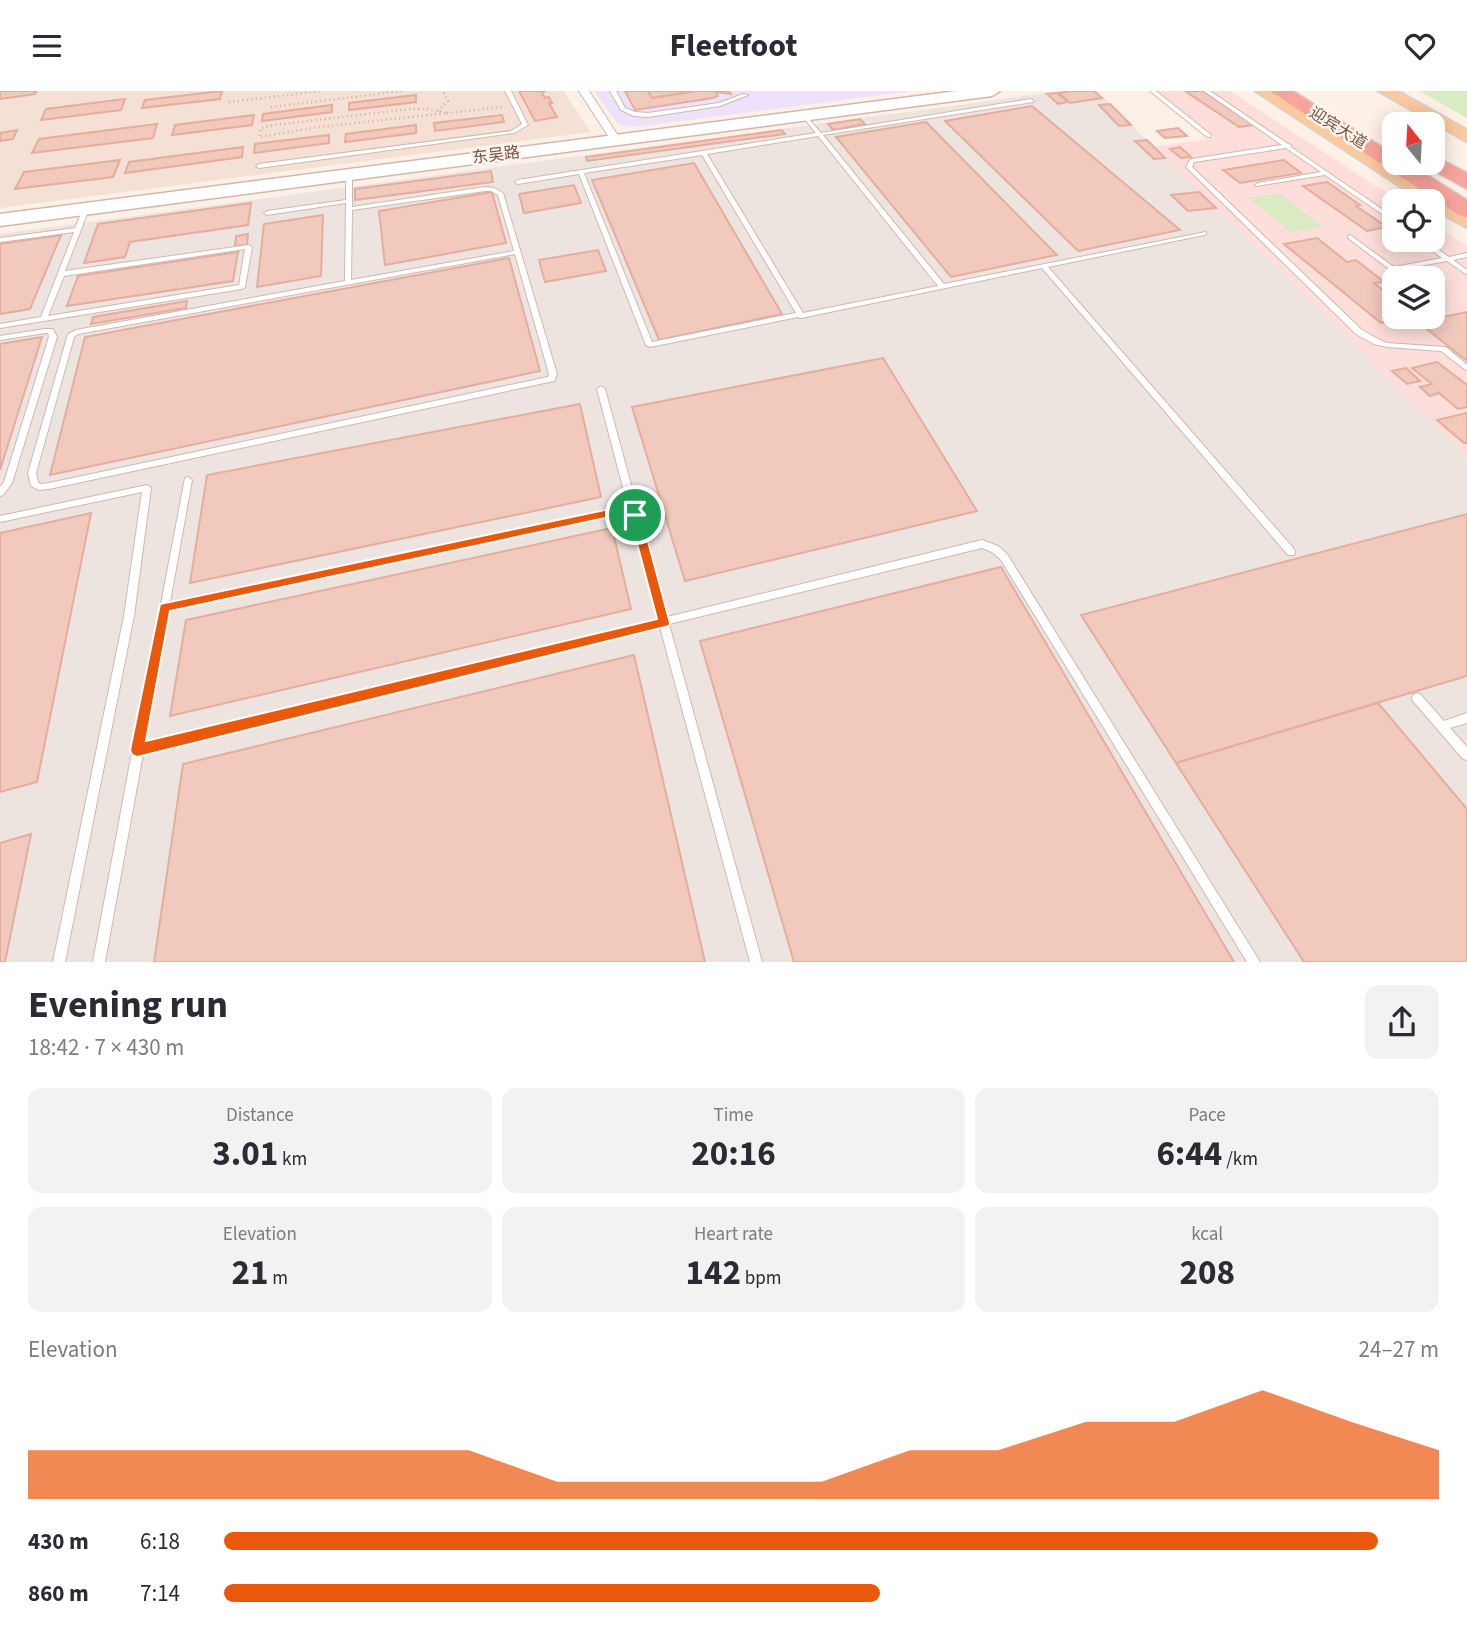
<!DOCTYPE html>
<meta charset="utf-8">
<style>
:root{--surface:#fff;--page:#f2f2f3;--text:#2b2b33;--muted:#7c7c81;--accent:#ea580c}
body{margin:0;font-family:"Source Sans 3","Noto Sans SC",sans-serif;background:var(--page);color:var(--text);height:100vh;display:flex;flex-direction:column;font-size:26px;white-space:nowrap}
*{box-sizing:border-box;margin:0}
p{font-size:23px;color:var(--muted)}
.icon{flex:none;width:38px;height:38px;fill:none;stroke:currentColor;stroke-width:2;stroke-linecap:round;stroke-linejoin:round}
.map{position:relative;height:871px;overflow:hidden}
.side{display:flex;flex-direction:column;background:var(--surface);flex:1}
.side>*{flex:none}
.needle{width:46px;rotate:342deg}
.buttons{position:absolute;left:1382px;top:21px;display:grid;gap:14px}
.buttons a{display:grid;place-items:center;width:63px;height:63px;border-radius:14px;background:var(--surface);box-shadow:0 4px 18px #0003;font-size:35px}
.pin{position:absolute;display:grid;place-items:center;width:60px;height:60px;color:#fff;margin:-30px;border:4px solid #fff;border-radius:50%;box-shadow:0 2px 7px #0007}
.round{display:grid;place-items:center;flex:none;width:74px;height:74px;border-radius:14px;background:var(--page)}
.head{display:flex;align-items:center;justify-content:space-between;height:119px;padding:0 28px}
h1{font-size:38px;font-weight:700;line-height:52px}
.stats{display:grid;grid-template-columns:repeat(3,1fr);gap:10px;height:119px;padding:7px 28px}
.stats div{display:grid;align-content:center;border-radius:14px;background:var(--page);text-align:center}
.stats b{font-size:35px;font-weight:700}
.stats small{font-size:19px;font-weight:400}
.stats p{font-size:19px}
.chart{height:196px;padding:14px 28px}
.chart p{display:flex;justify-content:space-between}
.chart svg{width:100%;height:126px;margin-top:7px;fill:var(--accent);opacity:.7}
ul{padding:0 28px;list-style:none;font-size:23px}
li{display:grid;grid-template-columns:112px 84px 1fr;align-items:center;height:52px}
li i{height:18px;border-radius:9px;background:var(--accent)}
header{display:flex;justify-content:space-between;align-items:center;height:91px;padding:0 28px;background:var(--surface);font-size:32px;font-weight:700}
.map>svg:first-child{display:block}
.residential{fill:#f4e0d4}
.commercial{fill:#fddeda;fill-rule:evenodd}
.industrial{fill:#ede4e0}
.education{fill:#ede2f9}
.green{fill:#daebc4}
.building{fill:#f2c9bd;stroke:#e5ad9d;stroke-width:2}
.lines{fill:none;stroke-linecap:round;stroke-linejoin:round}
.lane-casing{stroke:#d0b8ae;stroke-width:2}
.street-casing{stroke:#d0b8ae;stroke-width:2}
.secondary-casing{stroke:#d3b7ac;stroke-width:3}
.primary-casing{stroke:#d9cfcc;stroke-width:3}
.highway-casing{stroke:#d9cfcc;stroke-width:3}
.path{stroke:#d7aca0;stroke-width:2.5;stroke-dasharray:1 3.5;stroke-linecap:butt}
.lane{fill:#fff;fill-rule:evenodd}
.street{fill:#fff;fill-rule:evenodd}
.secondary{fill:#fff;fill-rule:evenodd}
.primary{fill:#fbc99e;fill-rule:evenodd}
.highway{fill:#f7a59c;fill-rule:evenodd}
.route{fill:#ea580c;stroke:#fff;stroke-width:2;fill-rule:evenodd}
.labels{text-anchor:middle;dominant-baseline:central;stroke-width:5;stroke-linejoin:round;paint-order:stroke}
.far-street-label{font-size:16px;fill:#76534a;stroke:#fff5ec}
</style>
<header><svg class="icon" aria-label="menu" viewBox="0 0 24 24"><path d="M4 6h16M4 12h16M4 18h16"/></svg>Fleetfoot<svg class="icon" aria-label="heart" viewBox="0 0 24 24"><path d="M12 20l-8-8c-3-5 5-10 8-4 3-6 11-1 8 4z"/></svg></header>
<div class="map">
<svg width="1467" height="871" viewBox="0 0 1467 871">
<rect width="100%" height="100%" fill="#fdf0e6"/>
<path class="residential" d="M0 0H563L591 41 0 117Z"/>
<path class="commercial" d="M1158 0H1230L1399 110H1395V149H1433V133L1467 155V366L1152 56 1215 47ZM1395 187H1433V226H1395Z"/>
<path class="industrial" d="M1062 0H1097L1467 366V871H0V143Z"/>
<path class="education" d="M594 0H912L635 36 618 33Z"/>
<g class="green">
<path d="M1419 0H1467V27Z"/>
<path d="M1279 102 1323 136 1291 141 1248 107Z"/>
</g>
<g class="building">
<path d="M0 0H36L35 3 0 8Z"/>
<path d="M222 0 220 8 142 17 145 9Z"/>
<path d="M519 0H545L542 2 545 7 549 6 552 12H549L557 26 535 30Z"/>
<path d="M625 0H648L652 7 695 0H729L731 3 716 1 718 5 713 7 635 19Z"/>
<path d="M648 0H695L652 7Z"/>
<path d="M1071 0H1094L1102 7 1070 12 1059 2Z"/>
<path d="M1185 0H1203L1254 34 1239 36Z"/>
<path d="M1057 2 1068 11 1058 13 1047 3Z"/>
<path d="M416 4V11L349 19V12Z"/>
<path d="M125 8 121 19 41 29 46 18Z"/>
<path d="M1110 13 1131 34 1119 35 1099 14Z"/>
<path d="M332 14V21L262 30 263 23Z"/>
<path d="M1032 15 1180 139 1078 160 945 30Z"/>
<path d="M254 24 252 34 172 44 175 34Z"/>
<path d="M502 24 504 31 435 40 434 32Z"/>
<path d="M860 28 865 33 833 39 828 33Z"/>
<path d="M926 31 1057 164 951 186 836 46Z"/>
<path d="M157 33 153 47 32 62 39 48Z"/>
<path d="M416 34V42L345 51 346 43Z"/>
<path d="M1178 37 1187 45 1165 47 1157 40Z"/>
<path d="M17 39 13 48 0 50V42Z"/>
<path d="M782 39 785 43 587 70 586 66Z"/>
<path d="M329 44V52L254 62 255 53Z"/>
<path d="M1147 49 1165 67 1154 68 1135 50Z"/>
<path d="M243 56 242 66 125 82 129 71Z"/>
<path d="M1180 56 1191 66 1181 67 1170 58Z"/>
<path d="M120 69 113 86 15 98 24 81Z"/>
<path d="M1284 69 1301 82 1240 92 1223 79Z"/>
<path d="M694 72 782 223 659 249 592 89Z"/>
<path d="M491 80 493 91 355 109V98Z"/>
<path d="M1327 91 1360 114 1356 115 1387 136 1367 140 1303 95Z"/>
<path d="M574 94 581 112 524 122 519 103Z"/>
<path d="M492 101 506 152 385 174 379 120Z"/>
<path d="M1199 101 1216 117 1188 120 1171 104Z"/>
<path d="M251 112 248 134 130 151 125 166 84 172 98 133Z"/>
<path d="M323 124 321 185 257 196 264 133Z"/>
<path d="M248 143 247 154 235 155 236 145Z"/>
<path d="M61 144 30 218 0 223V153Z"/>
<path d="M1317 147 1347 171 1356 169 1384 191 1374 192 1395 209V226H1412L1381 232 1284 153Z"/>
<path d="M598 159 606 180 545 191 539 169Z"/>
<path d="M238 161 233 190 67 215 78 185Z"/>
<path d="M509 167 540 280 50 384 85 246Z"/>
<path d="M187 210 186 217 91 233 93 226Z"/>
<path d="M1467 221V270L1418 231Z"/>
<path d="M42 246 0 379V253Z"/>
<path d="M883 267 977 420 685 490 632 316Z"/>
<path d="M1437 271 1467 294V316L1458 318 1439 302 1430 305 1420 296 1432 293 1412 277Z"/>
<path d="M1406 277 1420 290 1407 293 1392 280Z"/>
<path d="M580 313 601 406 190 492 207 384Z"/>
<path d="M1467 322V352H1464L1437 329Z"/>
<path d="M91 422 37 691 0 701V442Z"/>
<path d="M1467 423V585L1176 672 1081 524Z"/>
<path d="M612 437 631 518 170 625 186 529Z"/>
<path d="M1001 476 1234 871H794L700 550Z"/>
<path d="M634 564 705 871H154L183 673Z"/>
<path d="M1378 612 1467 718V871H1304L1176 672Z"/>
<path d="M31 743 5 871H0V752Z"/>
</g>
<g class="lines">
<g class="lane-casing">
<g id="lane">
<path d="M505 0H511L528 34 514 42 259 77 256 75 259 73 511 40 522 33Z"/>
<path d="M610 0H616L625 17 635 21 648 22 719 12 743 3 748 4 720 15 648 26 634 25 621 19Z"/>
<path d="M1150 0H1156L1211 44V46H1207Z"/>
<path d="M1204 0H1210L1288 53 1291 54V56L1395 127V132L1325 84 1256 95 1255 94 1258 92 1321 81 1286 57 1194 71 1192 76 1362 239 1380 249 1387 252 1446 256 1467 274V280L1441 260 1387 256 1374 253 1356 243 1187 77 1186 76 1190 69 1192 68 1282 54Z"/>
<path d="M1031 8 1034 10 1033 11 823 44 944 193 1206 141V143L1204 144 1048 176 1294 458 1295 461 1294 464H1288L1042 177 801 227 798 226 650 256 646 254 579 83 518 93 515 91 518 89 816 42 801 24 804 22 821 42ZM818 45 938 195 803 222 707 63ZM702 64 796 222 652 251 584 82Z"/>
<path d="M349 81 352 83V116L485 96 494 97 503 102 557 283 554 290 49 398 39 399 31 395 28 382 68 243 76 239 345 190 346 112 267 124 264 122 267 120 346 109V83ZM485 100H491L498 104 514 160 351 189 352 119ZM515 163 549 283 548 286 49 392 40 393 38 391 36 382 74 246 78 243Z"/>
<path d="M86 116 89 118 65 180 249 154 252 156 245 196 242 198 0 237V233L41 226 74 141 0 151V147L75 137 83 118ZM245 158 239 194 48 225 64 185Z"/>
<path d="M1350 144 1394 176 1442 167 1418 149H1425L1449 166 1467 162V166L1453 169 1467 179V184L1447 170 1398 179 1408 187H1401L1348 147V145Z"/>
<path d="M1433 207 1443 213V217H1439L1433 212Z"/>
<path d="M45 238H53L57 246 12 392 3 404 0 405V396L4 391 49 246 48 242H45L0 249V245Z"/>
<path d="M601 295 605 298 667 526 982 449 998 455 1007 463 1260 871H1247L1001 469 992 461 982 457 669 533 762 871H750L660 536 143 663 105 871H93L132 661V659L134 655 185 387 188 386 192 389 170 511 628 415 597 298ZM630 421 658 528 145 652 169 519Z"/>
<path d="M147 394 151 397 134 525 65 871H53L124 525 142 401 0 431V425Z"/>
<path d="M1417 602 1421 604 1444 630 1467 622V632L1450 637 1467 656V669L1463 668 1413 610 1412 607 1413 604Z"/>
</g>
</g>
<g class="street-casing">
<path id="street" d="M579 0H589L621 49 620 51H612Z"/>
</g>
<g class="secondary-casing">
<path id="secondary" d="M957 0H1000L992 5 0 135V123Z"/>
</g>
<g class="primary-casing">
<g id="primary">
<path d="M1255 0H1274L1467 122V137L1433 118V110H1422Z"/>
<path d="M1378 0H1398L1467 39V51Z"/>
</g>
</g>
<g class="highway-casing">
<g id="highway">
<path d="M1270 0H1293L1395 64V72H1408L1467 109V126L1459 124Z"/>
<path d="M1433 64 1467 82V98L1425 75 1423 72H1433Z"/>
</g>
</g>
<g class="path">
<path d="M229 11 322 0"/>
<path d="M271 16 402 0"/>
<path d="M409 18H430L447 22 319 36 259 46 261 37 274 34Z"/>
<path d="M438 20 448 10 443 0"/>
<path d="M447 22 449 23"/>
<path d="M447 22 503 16"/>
</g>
<use href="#lane" class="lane"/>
<use href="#street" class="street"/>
<use href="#secondary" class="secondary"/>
<use href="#primary" class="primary"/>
<use href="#highway" class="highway"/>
</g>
<path class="route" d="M633 413 639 417 670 532 669 535 137 666 132 664 130 659 160 513ZM629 422 657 528 146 650 170 520Z"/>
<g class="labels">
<g class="far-street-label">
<text transform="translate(1338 37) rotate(32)">迎宾大道</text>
<text transform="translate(496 64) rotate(-7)">东吴路</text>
</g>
</g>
</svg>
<div class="buttons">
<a><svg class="needle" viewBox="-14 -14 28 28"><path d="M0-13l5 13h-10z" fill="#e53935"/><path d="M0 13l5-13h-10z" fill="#7c7c81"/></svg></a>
<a><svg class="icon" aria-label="locate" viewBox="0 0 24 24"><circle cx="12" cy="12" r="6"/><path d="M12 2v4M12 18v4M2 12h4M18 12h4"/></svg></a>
<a><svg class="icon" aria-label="layers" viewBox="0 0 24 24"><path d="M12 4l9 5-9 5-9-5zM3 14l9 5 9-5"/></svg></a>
</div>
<div class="pin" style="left:635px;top:424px;background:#1e9e55"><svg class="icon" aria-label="arrive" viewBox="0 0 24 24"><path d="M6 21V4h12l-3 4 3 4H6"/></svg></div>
</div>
<section class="side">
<div class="head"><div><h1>Evening run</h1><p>18:42 · 7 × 430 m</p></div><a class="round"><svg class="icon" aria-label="share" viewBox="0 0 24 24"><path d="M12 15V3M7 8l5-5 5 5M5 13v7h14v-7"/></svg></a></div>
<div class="stats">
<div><p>Distance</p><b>3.01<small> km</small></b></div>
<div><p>Time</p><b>20:16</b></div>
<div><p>Pace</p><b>6:44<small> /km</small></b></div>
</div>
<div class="stats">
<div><p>Elevation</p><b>21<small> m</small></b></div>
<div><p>Heart rate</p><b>142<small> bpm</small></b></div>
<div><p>kcal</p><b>208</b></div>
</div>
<div class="chart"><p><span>Elevation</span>24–27 m</p>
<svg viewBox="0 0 160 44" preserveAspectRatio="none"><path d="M0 44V27L10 27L20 27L30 27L40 27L50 27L60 38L70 38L80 38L90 38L100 27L110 27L120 17L130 17L140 6L150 17L160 27V44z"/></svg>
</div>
<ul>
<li><b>430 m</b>6:18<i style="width:95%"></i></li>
<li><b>860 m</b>7:14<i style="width:54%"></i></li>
</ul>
</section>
